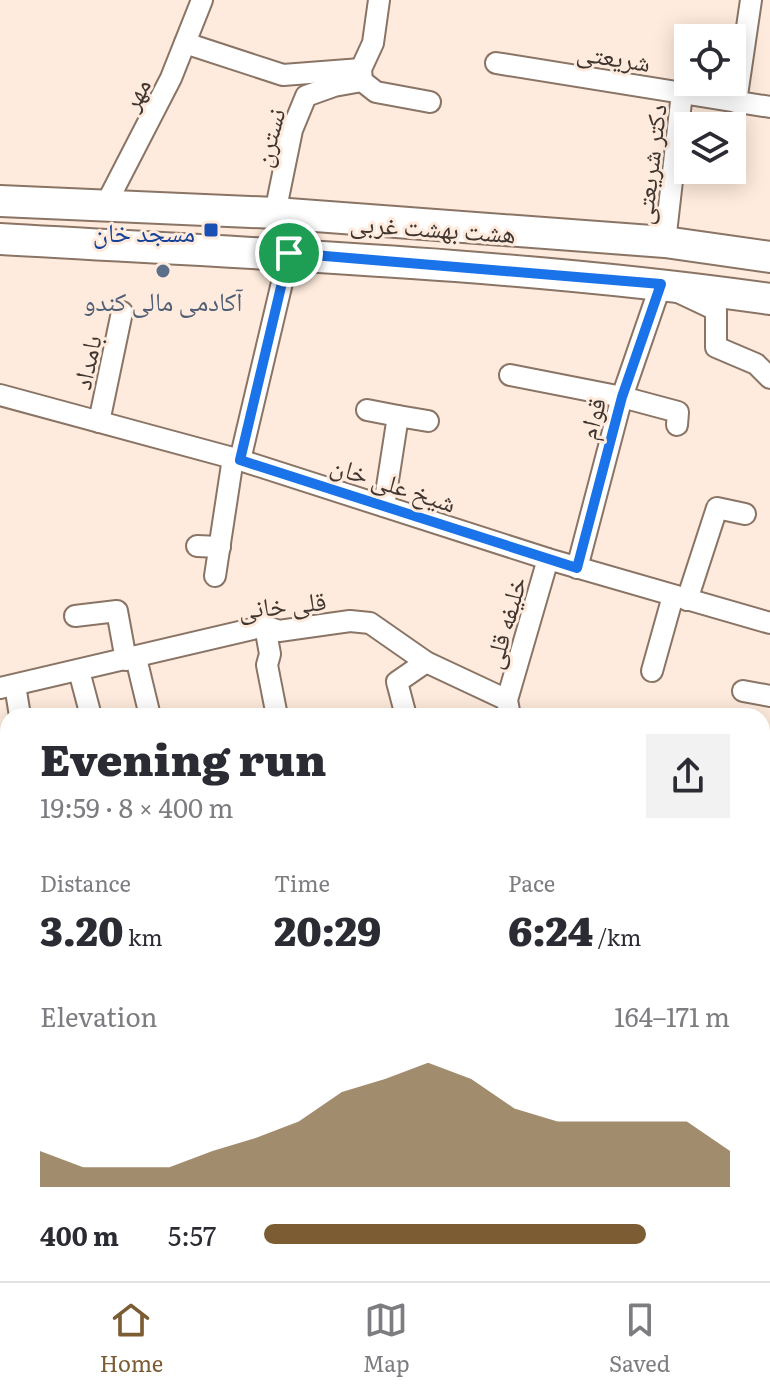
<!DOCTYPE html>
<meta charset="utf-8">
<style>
:root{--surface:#fff;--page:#f2f2f3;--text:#2b2b33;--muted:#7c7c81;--line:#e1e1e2;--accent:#7c5c32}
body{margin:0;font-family:Literata,"Noto Naskh Arabic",serif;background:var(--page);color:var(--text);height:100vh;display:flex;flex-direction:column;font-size:30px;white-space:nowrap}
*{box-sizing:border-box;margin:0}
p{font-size:26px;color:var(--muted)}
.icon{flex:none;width:44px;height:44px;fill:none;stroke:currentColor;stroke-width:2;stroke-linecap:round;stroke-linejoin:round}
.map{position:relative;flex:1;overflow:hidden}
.sheet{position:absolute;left:0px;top:708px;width:770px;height:574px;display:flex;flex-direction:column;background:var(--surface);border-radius:24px 24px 0 0;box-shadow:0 4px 20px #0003}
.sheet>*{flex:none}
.tools{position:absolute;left:674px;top:24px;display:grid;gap:16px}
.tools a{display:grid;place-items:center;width:72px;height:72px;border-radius:0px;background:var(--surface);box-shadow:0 4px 20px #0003;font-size:40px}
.pin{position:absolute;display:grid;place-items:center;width:68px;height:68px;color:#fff;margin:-34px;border:4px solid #fff;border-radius:50%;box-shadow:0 2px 8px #0007}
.round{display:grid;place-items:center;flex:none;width:84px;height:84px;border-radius:0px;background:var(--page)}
.summary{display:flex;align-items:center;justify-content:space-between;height:136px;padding:0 40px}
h1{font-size:44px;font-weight:800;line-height:60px}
.figures{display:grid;grid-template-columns:repeat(3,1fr);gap:12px;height:136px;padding:8px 40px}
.figures div{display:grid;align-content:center}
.figures b{font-size:40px;font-weight:800}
.figures small{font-size:22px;font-weight:400}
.figures p{font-size:22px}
.chart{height:224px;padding:16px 40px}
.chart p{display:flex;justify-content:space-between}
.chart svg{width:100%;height:144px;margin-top:8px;fill:var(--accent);opacity:.7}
ul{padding:0 40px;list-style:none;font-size:26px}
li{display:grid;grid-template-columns:128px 96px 1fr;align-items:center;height:60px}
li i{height:20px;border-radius:10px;background:var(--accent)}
.tab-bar{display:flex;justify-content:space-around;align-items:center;height:112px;border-top:2px solid var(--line);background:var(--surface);font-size:22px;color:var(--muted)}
.tab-bar a{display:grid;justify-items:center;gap:4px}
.tab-bar .current{color:var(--accent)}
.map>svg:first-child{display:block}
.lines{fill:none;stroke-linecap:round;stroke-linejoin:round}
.minor-casing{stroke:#897465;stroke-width:24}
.secondary-casing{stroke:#897465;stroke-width:34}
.minor{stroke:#fff;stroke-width:20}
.secondary{stroke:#fff;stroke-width:30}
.route-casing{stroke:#fff;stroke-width:16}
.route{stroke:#1a73e8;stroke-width:10}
.transit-dot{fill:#1a4fb4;stroke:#feebdd;stroke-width:3}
.service-dot{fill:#5c6f8a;stroke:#feebdd;stroke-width:3}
.labels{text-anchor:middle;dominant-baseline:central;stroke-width:6;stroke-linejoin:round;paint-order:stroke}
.street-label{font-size:26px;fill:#403630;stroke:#feebdd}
.transit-label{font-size:26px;fill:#164399;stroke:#feebdd;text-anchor:end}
.service-label{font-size:26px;fill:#4e5e75;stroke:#feebdd}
</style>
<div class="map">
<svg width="770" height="1281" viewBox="0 0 770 1281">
<rect width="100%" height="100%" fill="#feebdd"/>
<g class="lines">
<g class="minor-casing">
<g id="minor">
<path d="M185 43 283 75 361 69"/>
<path d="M496 63 770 107"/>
<path d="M362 81 376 92 430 102"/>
<path d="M736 102 751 0"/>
<path d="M105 206 171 78 202 0"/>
<path d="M275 213 292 130 306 96 334 86 362 81 361 69 373 43 379 0"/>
<path d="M665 242 682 93"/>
<path d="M510 375 622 397 678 412 677 425"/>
<path d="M0 395 240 460 548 559 770 623"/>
<path d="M367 410 398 416 384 506"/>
<path d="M398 416 428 421"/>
<path d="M99 422 122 312"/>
<path d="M240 460 289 253"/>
<path d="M197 546 220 547"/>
<path d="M577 568 622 397 661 284 716 310V347L756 364 770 378"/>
<path d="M215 576 233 458"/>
<path d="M687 600 717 508 745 514"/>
<path d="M75 616 117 611 126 660"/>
<path d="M265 626 270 654 267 665 276 711 274 716"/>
<path d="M136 658 150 716"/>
<path d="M79 671 91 716"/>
<path d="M652 671 673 596"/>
<path d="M15 685 20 716"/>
<path d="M0 688 265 626 279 631 350 621 370 623 426 662 507 700"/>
<path d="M743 691 770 696"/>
<path d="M406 716 397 682 426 662"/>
<path d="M510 716 507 700 548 559"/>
<path d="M762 851 770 817"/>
<path d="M762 878 770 880"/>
<path d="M0 1018 8 1014"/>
<path d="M762 1060 770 1062"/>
<path d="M762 1134 770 1136"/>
<path d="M0 1247 8 1234"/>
<path d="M129 1274 134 1277"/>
<path d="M685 1274 691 1281"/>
<path d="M94 1281 97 1274"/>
<path d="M316 1281 318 1274"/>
<path d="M448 1281 449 1280"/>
<path d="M618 1281 623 1274"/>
</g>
</g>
<g class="secondary-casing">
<g id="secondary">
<path d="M0 201 275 213 665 242 770 257"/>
<path d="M0 239C257 254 515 263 770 299"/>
</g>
</g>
<use href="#minor" class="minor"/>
<use href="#secondary" class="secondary"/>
</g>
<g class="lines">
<g class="route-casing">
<path id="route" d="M289 253 661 284 622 397 577 568 240 460Z"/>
</g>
<use href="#route" class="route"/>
</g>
<rect class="transit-dot" x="203" y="222" width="16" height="16" rx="4"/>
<circle class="service-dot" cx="163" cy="271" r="8"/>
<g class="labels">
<g class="street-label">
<text transform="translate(614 55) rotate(9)">شریعتی</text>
<text transform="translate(134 93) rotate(-62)">مهر</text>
<text transform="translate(267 137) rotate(-75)">نسترن</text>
<text transform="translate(648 164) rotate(-83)">دکتر شریعتی</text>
<text transform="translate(433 226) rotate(4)">هشت بهشت غربی</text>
<text transform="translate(85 362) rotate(-78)">بامداد</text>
<text transform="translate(590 418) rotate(-75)">قوام</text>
<text transform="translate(394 482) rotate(18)">شیخ علی خان</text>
<text transform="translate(282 603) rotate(-6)">قلی خانی</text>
<text transform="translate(503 622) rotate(-74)">خلیفه قلی</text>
</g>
<g class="transit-label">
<text x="195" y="230">مسجد خان</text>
</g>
<g class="service-label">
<text x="163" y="299">آکادمی مالی کندو</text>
</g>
</g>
</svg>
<div class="tools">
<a><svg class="icon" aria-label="locate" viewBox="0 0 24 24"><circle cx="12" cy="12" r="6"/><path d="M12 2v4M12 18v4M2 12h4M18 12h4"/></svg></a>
<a><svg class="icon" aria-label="layers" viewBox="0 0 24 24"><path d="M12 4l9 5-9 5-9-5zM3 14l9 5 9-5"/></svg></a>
</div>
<div class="pin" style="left:289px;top:253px;background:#1e9e55"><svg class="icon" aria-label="arrive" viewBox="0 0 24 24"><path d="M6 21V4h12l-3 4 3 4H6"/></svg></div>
<section class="sheet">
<div class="summary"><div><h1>Evening run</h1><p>19:59 · 8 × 400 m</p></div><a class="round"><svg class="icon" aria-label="share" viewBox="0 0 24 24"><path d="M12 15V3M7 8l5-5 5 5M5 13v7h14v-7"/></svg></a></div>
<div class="figures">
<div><p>Distance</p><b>3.20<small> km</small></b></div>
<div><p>Time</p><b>20:29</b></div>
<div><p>Pace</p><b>6:24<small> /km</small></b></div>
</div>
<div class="chart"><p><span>Elevation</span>164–171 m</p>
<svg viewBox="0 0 160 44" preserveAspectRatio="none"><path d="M0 44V33L10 38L20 38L30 38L40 33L50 29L60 24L70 15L80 11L90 6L100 11L110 20L120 24L130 24L140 24L150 24L160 33V44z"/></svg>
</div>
<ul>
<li><b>400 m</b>5:57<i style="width:82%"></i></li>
</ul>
</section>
</div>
<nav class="tab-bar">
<a class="current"><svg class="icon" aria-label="home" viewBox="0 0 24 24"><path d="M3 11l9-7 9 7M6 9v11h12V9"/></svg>Home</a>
<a><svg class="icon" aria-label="map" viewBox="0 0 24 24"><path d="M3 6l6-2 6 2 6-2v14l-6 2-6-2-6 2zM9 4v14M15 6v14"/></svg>Map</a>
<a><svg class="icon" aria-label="saved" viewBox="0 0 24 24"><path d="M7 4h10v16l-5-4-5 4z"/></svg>Saved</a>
</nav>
